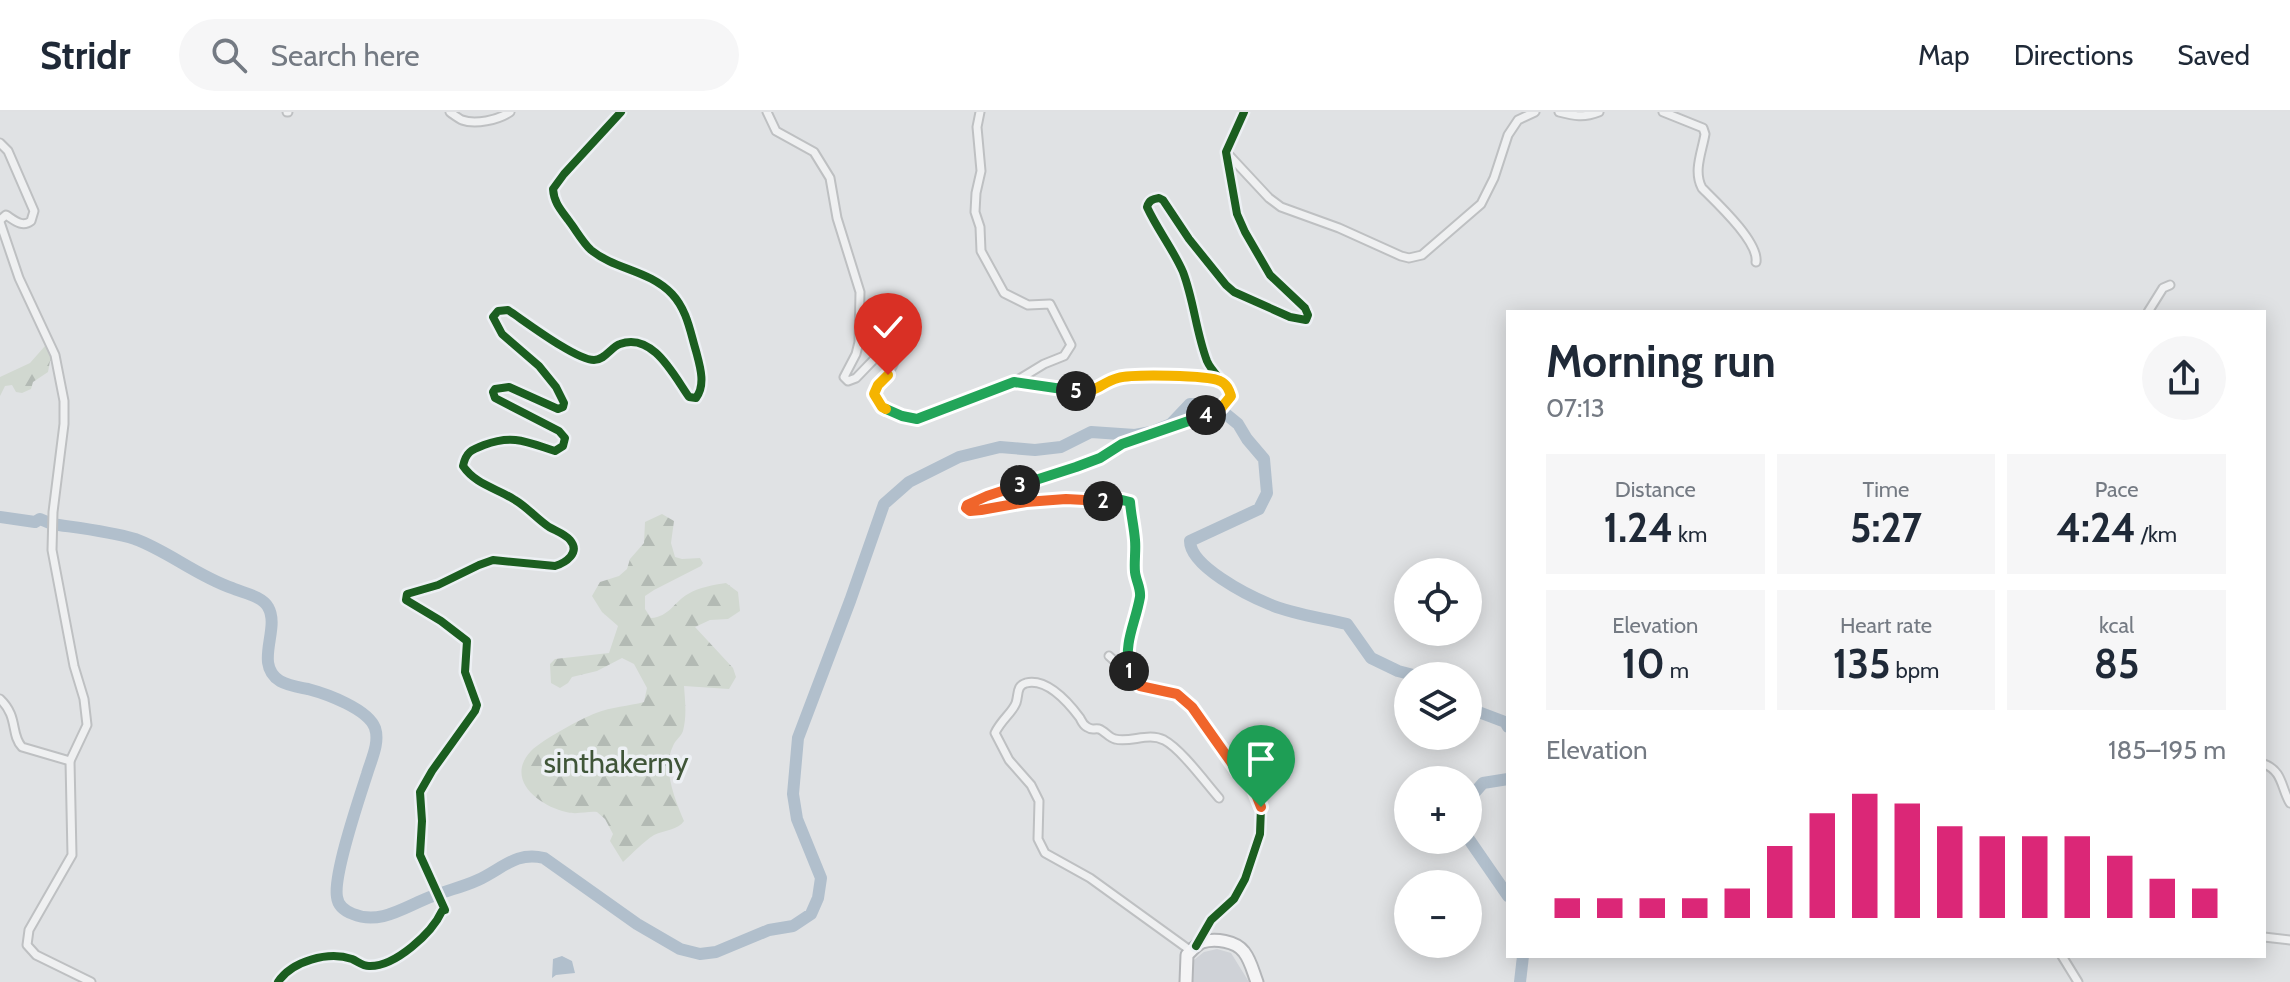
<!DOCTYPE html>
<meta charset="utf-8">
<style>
:root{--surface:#fff;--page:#f6f6f7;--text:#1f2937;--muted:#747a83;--line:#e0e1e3;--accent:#db2777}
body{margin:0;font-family:Cabin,sans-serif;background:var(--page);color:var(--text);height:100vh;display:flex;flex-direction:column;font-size:30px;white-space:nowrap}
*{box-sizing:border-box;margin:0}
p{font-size:26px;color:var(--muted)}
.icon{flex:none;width:44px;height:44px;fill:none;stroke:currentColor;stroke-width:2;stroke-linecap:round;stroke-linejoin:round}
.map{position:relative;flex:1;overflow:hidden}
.drawer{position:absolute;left:1506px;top:198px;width:760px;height:648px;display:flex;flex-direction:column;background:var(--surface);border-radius:0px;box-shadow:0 4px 20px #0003}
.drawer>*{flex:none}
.fabs{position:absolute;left:1394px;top:446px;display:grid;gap:16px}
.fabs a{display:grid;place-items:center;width:88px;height:88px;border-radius:50%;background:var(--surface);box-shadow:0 4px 20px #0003;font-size:40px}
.pin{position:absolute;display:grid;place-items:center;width:68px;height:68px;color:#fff;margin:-82px -34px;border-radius:50% 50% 50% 0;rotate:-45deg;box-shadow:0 0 8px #0007}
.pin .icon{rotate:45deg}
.km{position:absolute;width:40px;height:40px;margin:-20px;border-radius:50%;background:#222;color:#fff;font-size:22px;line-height:40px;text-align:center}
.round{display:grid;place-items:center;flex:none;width:84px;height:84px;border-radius:42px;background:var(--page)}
.overview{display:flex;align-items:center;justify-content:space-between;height:136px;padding:0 40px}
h1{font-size:44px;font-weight:700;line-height:60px}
.stats{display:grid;grid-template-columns:repeat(3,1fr);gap:12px;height:136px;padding:8px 40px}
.stats div{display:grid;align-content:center;border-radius:0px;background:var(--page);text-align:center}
.stats b{font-size:40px;font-weight:700}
.stats small{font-size:22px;font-weight:400}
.stats p{font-size:22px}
.chart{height:224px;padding:16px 40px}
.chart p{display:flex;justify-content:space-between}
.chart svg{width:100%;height:144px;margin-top:8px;stroke:var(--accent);stroke-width:6}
header{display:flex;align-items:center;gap:48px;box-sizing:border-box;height:112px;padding:0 40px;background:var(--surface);border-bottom:2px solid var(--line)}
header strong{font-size:38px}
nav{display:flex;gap:44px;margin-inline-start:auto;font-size:28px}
.search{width:560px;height:72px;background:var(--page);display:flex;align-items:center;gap:20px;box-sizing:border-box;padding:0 28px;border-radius:44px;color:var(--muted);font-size:30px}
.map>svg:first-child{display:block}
.built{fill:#cfd2d7}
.forest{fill:url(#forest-firs)}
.water{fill:#b1bfcc}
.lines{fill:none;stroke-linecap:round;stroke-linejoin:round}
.river{stroke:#b1bfcc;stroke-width:12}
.minor-casing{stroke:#bec0c2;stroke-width:11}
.highway-casing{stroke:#b3b5b8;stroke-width:15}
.minor{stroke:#eff0f1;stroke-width:7}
.highway{stroke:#f4f4f5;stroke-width:11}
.cycleway-casing{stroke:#edf0f4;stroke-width:13}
.cycleway{stroke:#1b5e20;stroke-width:8}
.split-1-casing{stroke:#fff;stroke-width:16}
.split-2-casing{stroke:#fff;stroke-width:16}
.split-3-casing{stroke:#fff;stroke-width:16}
.split-4-casing{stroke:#fff;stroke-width:16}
.split-5-casing{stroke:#fff;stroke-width:16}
.split-6-casing{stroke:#fff;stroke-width:16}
.split-7-casing{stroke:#fff;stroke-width:16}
.split-1{stroke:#f0652b;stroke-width:10}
.split-2{stroke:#22a559;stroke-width:10}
.split-3{stroke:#f0652b;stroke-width:10}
.split-4{stroke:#22a559;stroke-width:10}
.split-5{stroke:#f5b400;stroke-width:10}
.split-6{stroke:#22a559;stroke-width:10}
.split-7{stroke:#f5b400;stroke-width:10}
.labels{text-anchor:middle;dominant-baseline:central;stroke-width:7;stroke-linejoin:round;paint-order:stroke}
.park-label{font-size:30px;fill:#3f5538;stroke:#edf0f4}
</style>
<header>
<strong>Stridr</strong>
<div class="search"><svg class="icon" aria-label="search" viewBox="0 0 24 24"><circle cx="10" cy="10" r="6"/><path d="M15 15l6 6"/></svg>Search here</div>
<nav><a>Map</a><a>Directions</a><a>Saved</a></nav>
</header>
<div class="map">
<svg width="2290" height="870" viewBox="0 0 2290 870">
<defs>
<pattern id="forest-firs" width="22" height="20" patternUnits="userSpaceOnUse" patternTransform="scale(2)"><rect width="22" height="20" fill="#d1d8d0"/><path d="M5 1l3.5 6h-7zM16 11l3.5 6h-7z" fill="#b3bab4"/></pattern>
</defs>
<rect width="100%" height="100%" fill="#e0e2e4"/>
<path class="built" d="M1217 837 1231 841 1249 870H1193L1194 848 1204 840Z"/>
<g class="forest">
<path d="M45 234 53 247 50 249 48 260 33 270 31 277 22 281 16 280 12 273 5 274 0 284V265L30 251Z"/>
<path d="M662 402 674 409 671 431 675 445 682 447 700 446 703 451 701 454 654 478 645 484V497L651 506C669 505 674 490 688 482 700 475 713 473 726 471L738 480 740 499 728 507 710 508 695 515 733 556 736 565 729 577 684 574C685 588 687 604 683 619 681 625 675 628 673 634 662 656 675 688 684 709 678 718 665 718 654 723 643 730 633 741 623 750L610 729 613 722 605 707 597 700C587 699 577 703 566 700 540 694 504 668 531 639 542 628 580 607 596 601 611 595 629 594 644 590L647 576 634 552 622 546 597 559 572 565 568 571 560 576 551 571 550 552 555 547 609 541 618 514 602 500 592 484 600 470 619 464 627 457 630 447 644 431 645 410Z"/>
</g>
<path class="water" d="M562 844 572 849 575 861 556 863 552 866 553 847Z"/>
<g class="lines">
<g class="river">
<path d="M0 405 35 410 40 407 52 412C79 416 109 419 135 427 168 439 197 464 232 476 243 481 262 484 268 495 281 517 253 552 280 569 289 574 298 575 308 577 327 582 368 597 375 616 380 631 371 648 367 662 359 687 333 763 337 785 338 794 345 799 353 802 381 814 407 793 433 784 448 778 463 775 478 768 502 757 516 739 544 746L637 812 680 837 700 842 716 840 769 818 793 814 811 802 818 786 821 766 797 707 793 682 798 626 850 489 884 392 909 370 959 345 1000 335 1035 338 1061 335 1091 320 1135 323 1151 320 1171 312 1190 292 1216 294 1238 312 1247 327 1264 347 1267 381 1259 397 1190 429C1190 454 1247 483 1269 492 1292 502 1323 506 1347 512L1371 546 1398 559 1417 564"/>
<path d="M1468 596 1505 610 1508 615"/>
<path d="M1468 688 1483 671 1508 667"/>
<path d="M1468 726 1508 784"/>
<path d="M1520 870 1523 844"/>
</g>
<g class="minor-casing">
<g id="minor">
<path d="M287 0H288"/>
<path d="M450 0C451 1 461 8 462 8 475 13 498 8 510 0"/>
<path d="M767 0 776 19 814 40 830 66 837 106 860 180 859 230 856 242 844 265 848 269 856 266 884 237 894 236C900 255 881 265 874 282 886 301 895 303 917 307L1014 270 1089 280 1114 267 1123 265 1174 264 1219 269"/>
<path d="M980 0 977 15 981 59 976 81 975 100 980 115 981 139 1004 181 1028 193 1050 192 1071 233 1064 244 1044 252 1016 269"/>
<path d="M1559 0C1574 4 1584 6 1599 0"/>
<path d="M1663 0 1703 16 1705 22C1702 40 1693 59 1702 76 1717 91 1759 130 1756 150"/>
<path d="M0 31 8 39 34 99 31 109C22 116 14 108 6 103L0 108"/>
<path d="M1227 41 1269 86 1281 95 1339 116 1401 144 1409 146 1422 143 1481 92 1494 66 1508 23 1518 8 1535 0"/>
<path d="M0 110 19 166 55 243 64 289V312L53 400 52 438 74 554 84 587 87 613 70 649 72 743 29 818 27 833 36 843 91 870"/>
<path d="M2148 200 2163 176 2170 173"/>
<path d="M1109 544 1128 561"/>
<path d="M0 587C19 605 10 622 22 635L70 649"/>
<path d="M2264 652C2283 659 2281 676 2290 691"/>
<path d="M2264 825 2290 828"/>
<path d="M1197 832 1211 808 1234 787 1245 767 1260 722 1261 695 1253 675 1238 660 1192 595 1177 582 1140 574 1129 562 1126 541 1131 515 1136 506V497L1141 481 1135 460V427L1130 390 1122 388 1091 390 1066 387 1026 390 981 398 970 399 966 396 967 393 987 384 1076 355 1100 346 1122 332 1214 300 1225 292 1231 284C1228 271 1213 263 1207 249 1196 220 1194 189 1183 160 1173 137 1157 117 1147 95 1149 88 1153 87 1159 86L1163 88 1189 127 1226 173 1234 180 1290 205 1306 208 1308 203 1305 196 1270 163 1245 120 1237 102 1226 40 1244 0"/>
<path d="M1191 839 1090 766 1045 741 1038 727 1039 689 1031 673 1009 648 995 621C1001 608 1012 601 1016 591 1019 582 1016 574 1026 571 1047 566 1068 590 1080 606 1082 610 1083 613 1087 615 1093 619 1093 616 1099 617 1105 619 1109 626 1115 627 1131 631 1148 620 1164 628 1181 637 1205 670 1219 686"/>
<path d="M2062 844 2078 870"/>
<path d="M278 870C292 849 328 839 352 847 357 849 363 854 369 854 395 855 432 821 442 799L445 798 420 743 422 709 420 680 432 659 475 599 477 593 465 560 467 529 441 509 406 488 407 482 438 473 479 453 493 448 555 454C565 451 581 441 570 428 565 422 556 419 549 415 537 407 527 395 515 388 497 376 476 373 463 354 466 340 471 338 484 333 513 322 527 330 555 339L563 334 565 326 559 319 495 286 493 280 495 277 509 275 558 297 563 295 564 291 556 275 539 254 502 222 493 205 498 199 508 198C526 210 576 248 594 248 605 248 611 235 620 232 653 220 674 264 689 285L696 286C706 273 700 254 696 239 690 219 687 198 672 182 649 158 616 158 591 138 583 131 576 118 569 109 561 98 554 91 553 77L564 62 621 0"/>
</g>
</g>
<g class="highway-casing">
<path id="highway" d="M1186 870 1187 843C1192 838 1196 833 1202 830 1215 826 1236 829 1244 840 1251 849 1253 860 1257 870"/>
</g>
<use href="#minor" class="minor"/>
<use href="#highway" class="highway"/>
<g class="cycleway-casing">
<g id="cycleway">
<path d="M1196 834 1211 808 1234 787 1245 767 1260 722 1261 695 1253 675 1238 660 1192 595 1177 582 1140 574 1129 562 1126 541 1131 515 1136 506V497L1141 481 1135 460V427L1130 390 1122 388 1091 390 1066 387 1026 390 981 398 970 399 966 396 967 393 987 384 1076 355 1100 346 1122 332 1214 300 1225 292 1231 284C1228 271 1213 263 1207 249 1196 220 1194 189 1183 160 1173 137 1157 117 1147 95 1149 88 1153 87 1159 86L1163 88 1189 127 1226 173 1234 180 1290 205 1306 208 1308 203 1305 196 1270 163 1245 120 1237 102 1226 40 1244 0"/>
<path d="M278 870C292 849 328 839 352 847 357 849 363 854 369 854 395 855 432 821 442 799L445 798 420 743 422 709 420 680 432 659 475 599 477 593 465 560 467 529 441 509 406 488 407 482 438 473 479 453 493 448 555 454C565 451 581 441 570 428 565 422 556 419 549 415 537 407 527 395 515 388 497 376 476 373 463 354 466 340 471 338 484 333 513 322 527 330 555 339L563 334 565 326 559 319 495 286 493 280 495 277 509 275 558 297 563 295 564 291 556 275 539 254 502 222 493 205 498 199 508 198C526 210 576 248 594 248 605 248 611 235 620 232 653 220 674 264 689 285L696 286C706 273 700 254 696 239 690 219 687 198 672 182 649 158 616 158 591 138 583 131 576 118 569 109 561 98 554 91 553 77L564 62 621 0"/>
</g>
</g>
<use href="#cycleway" class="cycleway"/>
</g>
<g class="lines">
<g class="split-1-casing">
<path id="split-1" d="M1129 559 1140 574 1177 582 1192 595 1238 660 1253 675 1261 695"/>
</g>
<g class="split-2-casing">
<path id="split-2" d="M1103 389 1122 388 1130 390C1131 403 1134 415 1135 428 1136 439 1134 450 1135 460 1136 469 1141 476 1140 485 1135 513 1124 528 1129 559"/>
</g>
<g class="split-3-casing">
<path id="split-3" d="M1020 373 987 384 967 393 966 396 970 399 981 398 1026 390 1066 387 1103 389"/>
</g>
<g class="split-4-casing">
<path id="split-4" d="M1020 373 1076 355 1100 346 1122 332 1206 303"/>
</g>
<g class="split-5-casing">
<path id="split-5" d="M1076 279C1098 281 1100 271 1118 266 1132 262 1208 263 1220 269 1227 272 1229 278 1231 284L1222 295 1206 303"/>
</g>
<g class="split-6-casing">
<path id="split-6" d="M886 297 902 304 917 307 1014 270 1076 279"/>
</g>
<g class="split-7-casing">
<path id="split-7" d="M886 297 882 295 874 282 878 273 888 263"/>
</g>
<use href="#split-1" class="split-1"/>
<use href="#split-2" class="split-2"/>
<use href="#split-3" class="split-3"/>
<use href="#split-4" class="split-4"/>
<use href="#split-5" class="split-5"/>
<use href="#split-6" class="split-6"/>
<use href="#split-7" class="split-7"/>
</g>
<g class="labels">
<g class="park-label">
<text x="616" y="650">sinthakerny</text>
</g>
</g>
</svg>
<div class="fabs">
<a><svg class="icon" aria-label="locate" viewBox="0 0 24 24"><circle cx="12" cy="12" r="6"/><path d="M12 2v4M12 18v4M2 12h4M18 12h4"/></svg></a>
<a><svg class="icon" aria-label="layers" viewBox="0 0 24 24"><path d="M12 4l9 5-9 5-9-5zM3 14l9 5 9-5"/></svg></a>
<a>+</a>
<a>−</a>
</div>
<div class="pin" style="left:1261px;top:695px;background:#1e9e55"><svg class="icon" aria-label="arrive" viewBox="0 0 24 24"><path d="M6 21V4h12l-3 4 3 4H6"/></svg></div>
<div class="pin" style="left:888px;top:263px;background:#d93025"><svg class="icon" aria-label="check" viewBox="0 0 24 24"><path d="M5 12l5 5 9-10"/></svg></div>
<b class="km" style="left:1129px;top:559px">1</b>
<b class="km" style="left:1103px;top:389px">2</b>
<b class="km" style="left:1020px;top:373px">3</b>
<b class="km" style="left:1206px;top:303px">4</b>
<b class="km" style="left:1076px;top:279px">5</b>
<section class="drawer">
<div class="overview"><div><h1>Morning run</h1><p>07:13</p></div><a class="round"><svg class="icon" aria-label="share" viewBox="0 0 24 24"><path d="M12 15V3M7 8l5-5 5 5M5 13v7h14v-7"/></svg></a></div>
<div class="stats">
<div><p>Distance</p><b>1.24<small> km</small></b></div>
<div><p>Time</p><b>5:27</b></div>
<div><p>Pace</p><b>4:24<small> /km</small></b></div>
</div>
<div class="stats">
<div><p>Elevation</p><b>10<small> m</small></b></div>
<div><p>Heart rate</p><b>135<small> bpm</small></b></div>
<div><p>kcal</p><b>85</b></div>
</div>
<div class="chart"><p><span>Elevation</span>185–195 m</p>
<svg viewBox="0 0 160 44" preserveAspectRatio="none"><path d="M5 44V38M15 44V38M25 44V38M35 44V38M45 44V35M55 44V22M65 44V12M75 44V6M85 44V9M95 44V16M105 44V19M115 44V19M125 44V19M135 44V25M145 44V32M155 44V35"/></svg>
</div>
</section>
</div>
